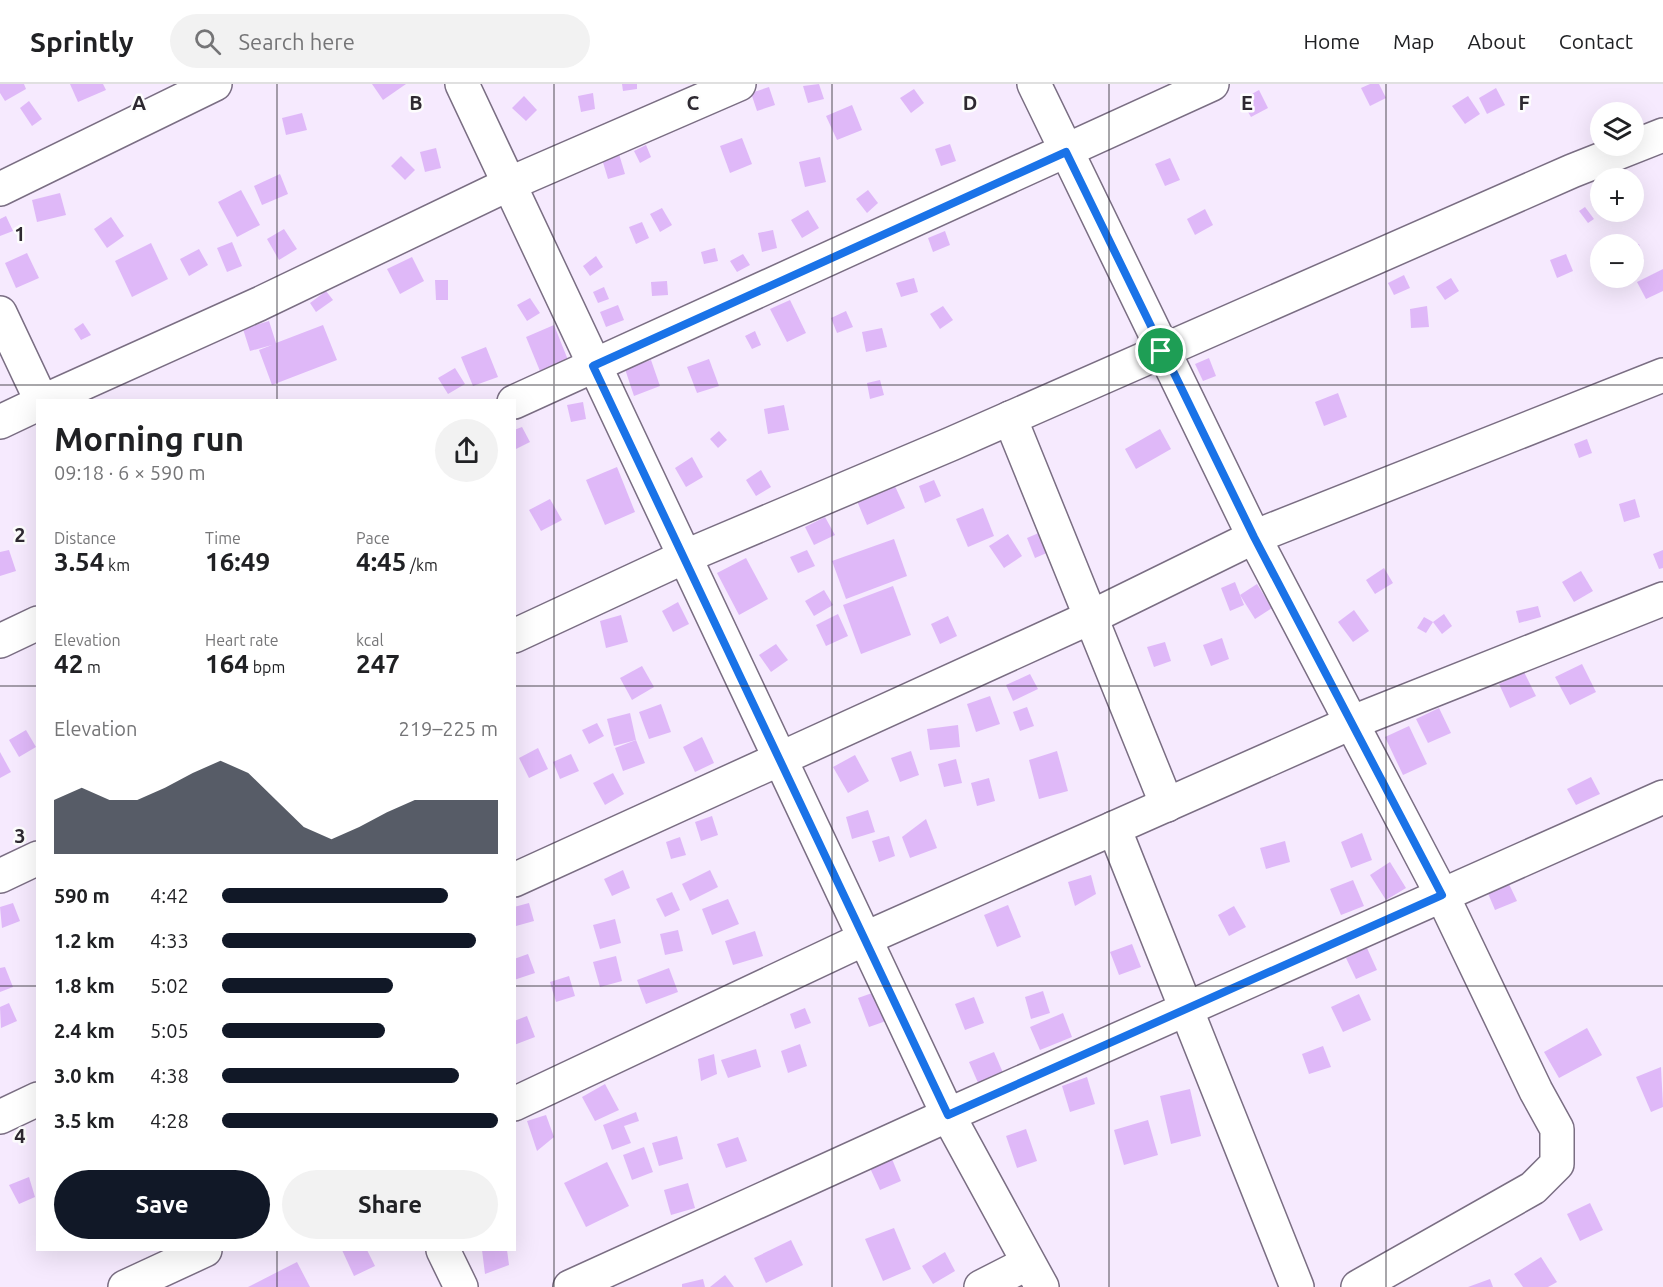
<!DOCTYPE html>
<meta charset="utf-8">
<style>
:root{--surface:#fff;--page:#f2f2f2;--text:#202124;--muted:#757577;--line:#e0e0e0;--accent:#111827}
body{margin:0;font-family:Ubuntu,sans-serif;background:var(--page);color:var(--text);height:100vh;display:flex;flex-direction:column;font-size:22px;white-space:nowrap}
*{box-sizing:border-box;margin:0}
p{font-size:20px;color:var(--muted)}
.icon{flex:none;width:33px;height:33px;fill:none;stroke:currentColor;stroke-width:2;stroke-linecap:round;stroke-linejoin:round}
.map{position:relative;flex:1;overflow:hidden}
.details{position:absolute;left:36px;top:315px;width:480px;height:852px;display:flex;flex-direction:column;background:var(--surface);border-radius:0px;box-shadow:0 6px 24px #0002}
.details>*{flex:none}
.controls{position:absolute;left:1590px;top:18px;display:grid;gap:12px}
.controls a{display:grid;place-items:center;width:54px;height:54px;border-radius:50%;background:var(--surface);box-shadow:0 6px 24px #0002;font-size:30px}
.pin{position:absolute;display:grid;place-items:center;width:51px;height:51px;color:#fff;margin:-26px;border:3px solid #fff;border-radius:50%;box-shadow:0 2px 6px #0007}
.round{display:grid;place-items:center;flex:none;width:63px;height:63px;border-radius:32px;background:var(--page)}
.overview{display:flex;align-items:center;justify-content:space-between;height:102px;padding:0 18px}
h1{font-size:33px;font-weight:600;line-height:45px}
.stats{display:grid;grid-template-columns:repeat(3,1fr);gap:9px;height:102px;padding:6px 18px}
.stats div{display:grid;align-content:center}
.stats b{font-size:26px;font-weight:600}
.stats small{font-size:16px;font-weight:400}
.stats p{font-size:16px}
.chart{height:168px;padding:12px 18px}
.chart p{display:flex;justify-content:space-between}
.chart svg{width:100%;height:108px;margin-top:6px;fill:var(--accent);opacity:.7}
.action{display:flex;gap:12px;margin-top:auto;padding:12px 18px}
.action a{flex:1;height:69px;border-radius:36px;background:var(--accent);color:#fff;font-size:24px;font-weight:600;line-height:69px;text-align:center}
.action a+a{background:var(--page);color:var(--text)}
ul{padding:0 18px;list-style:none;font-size:20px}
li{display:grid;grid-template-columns:96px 72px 1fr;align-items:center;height:45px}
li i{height:15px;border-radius:8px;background:var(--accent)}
header{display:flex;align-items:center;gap:36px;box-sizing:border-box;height:84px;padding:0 30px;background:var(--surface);border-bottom:2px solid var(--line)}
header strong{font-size:28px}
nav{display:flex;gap:33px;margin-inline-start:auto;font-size:21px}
.search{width:420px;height:54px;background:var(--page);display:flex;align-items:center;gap:15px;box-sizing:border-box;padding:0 21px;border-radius:33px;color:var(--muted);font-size:22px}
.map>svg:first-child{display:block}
.building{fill:#dfb8f8}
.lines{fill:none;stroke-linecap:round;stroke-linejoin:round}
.minor-casing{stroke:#7a6e83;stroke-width:36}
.minor{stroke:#fff;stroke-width:33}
.route-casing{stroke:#fff;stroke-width:12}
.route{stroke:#1a73e8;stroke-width:8}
.grid{fill:none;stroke:#2e2931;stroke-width:1.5;stroke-opacity:0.55}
.grid-label{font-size:20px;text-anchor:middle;font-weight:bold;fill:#2e2931;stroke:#fdfdfd;stroke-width:5;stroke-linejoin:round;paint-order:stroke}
</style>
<header>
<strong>Sprintly</strong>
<div class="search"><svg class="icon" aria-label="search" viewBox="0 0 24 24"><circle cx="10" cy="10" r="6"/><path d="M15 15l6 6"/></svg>Search here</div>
<nav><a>Home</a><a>Map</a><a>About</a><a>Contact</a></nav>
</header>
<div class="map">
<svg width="1663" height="1203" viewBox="0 0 1663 1203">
<rect width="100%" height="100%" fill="#f6eafe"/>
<g class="building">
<path d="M0 0H24L26 5 5 17 0 9Z"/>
<path d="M70 0H103L106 6 78 18Z"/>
<path d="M372 0H406L383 16Z"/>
<path d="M622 0H637V5L623 7Z"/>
<path d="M819 0 824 15 808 19 803 2Z"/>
<path d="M1370 0H1379L1386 14 1370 22 1361 4Z"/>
<path d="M769 3 775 21 757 27 751 9Z"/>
<path d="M1496 4 1505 21 1487 30 1479 14Z"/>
<path d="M914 5 924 19 911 29 900 14Z"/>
<path d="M1259 6 1268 24 1251 33 1241 16Z"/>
<path d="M593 9 595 25 581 28 578 12Z"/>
<path d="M524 12 537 26 526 37 512 24Z"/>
<path d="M1468 12 1480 30 1465 40 1452 22Z"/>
<path d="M29 17 42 35 32 42 20 24Z"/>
<path d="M852 21 862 46 837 56 826 32Z"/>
<path d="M302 29 307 46 286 51 282 34Z"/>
<path d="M742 54 752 80 730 89 720 62Z"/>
<path d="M950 60 956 77 941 82 935 65Z"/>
<path d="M646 61 651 73 640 79 634 67Z"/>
<path d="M436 64 441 84 425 88 420 68Z"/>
<path d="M619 70 625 90 608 95 602 75Z"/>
<path d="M401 72 415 86 405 96 391 82Z"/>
<path d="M820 73 826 98 805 103 799 78Z"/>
<path d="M1170 74 1180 96 1165 102 1155 80Z"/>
<path d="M280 90 288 110 262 121 254 102Z"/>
<path d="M241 106 260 141 237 153 218 118Z"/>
<path d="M868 106 878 119 867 129 856 115Z"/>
<path d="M60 109 66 131 37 138 32 116Z"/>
<path d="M1585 123 1594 135 1588 139 1579 127Z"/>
<path d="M662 124 672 141 660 148 650 130Z"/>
<path d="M1205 125 1213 141 1195 151 1187 135Z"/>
<path d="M808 126 819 144 802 154 791 136Z"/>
<path d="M6 132 13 147 0 152V135Z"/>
<path d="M111 133 124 152 107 164 94 145Z"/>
<path d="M642 138 649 154 636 160 629 143Z"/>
<path d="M284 145 297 165 279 176 267 155Z"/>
<path d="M773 146 777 164 762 168 758 149Z"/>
<path d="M945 147 950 161 933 168 928 154Z"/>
<path d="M232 158 242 182 227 188 217 164Z"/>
<path d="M151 159 168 195 132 213 115 177Z"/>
<path d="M1639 160 1644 175 1634 179V162Z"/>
<path d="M715 164 718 177 704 180 701 168Z"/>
<path d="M199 165 208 181 189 192 180 175Z"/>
<path d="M27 169 39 194 16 204 5 179Z"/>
<path d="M743 170 750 181 737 188 730 177Z"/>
<path d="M1566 170 1573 187 1557 194 1550 176Z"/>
<path d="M596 172 603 183 590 192 583 182Z"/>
<path d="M412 173 424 197 400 210 387 185Z"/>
<path d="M1663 185V207L1646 215 1637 198Z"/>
<path d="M1404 191 1410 204 1394 211 1388 199Z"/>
<path d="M914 194 918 208 901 213 896 199Z"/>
<path d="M1451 194 1459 207 1445 216 1436 203Z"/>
<path d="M435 196H448V216H436Z"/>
<path d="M667 197 668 211 652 212 651 198Z"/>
<path d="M604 203 609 215 598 219 593 208Z"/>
<path d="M326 207 333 216 316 228 310 219Z"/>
<path d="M530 214 540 229 527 237 517 221Z"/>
<path d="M790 216 806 249 787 258 770 225Z"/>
<path d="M618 221 624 236 606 243 600 228Z"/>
<path d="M943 222 953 236 940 245 930 230Z"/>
<path d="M1427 222 1429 243 1411 244 1410 225Z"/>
<path d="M846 227 853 243 837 249 831 234Z"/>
<path d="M269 237 276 259 323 241 337 276 272 301 259 266 272 261 250 267 243 245Z"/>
<path d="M83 239 91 251 81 256 74 245Z"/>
<path d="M554 241 568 276 540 287 526 253Z"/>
<path d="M882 244 887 263 866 268 862 248Z"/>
<path d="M755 247 761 261 752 265 745 252Z"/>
<path d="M486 263 498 293 473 302 461 273Z"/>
<path d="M1209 274 1216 292 1203 297 1195 280Z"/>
<path d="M709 275 719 302 697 309 687 283Z"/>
<path d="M651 276 660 302 634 312 625 285Z"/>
<path d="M455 284 465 300 448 310 438 294Z"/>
<path d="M880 296 884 311 870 315 867 299Z"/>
<path d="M1338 309 1347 333 1324 342 1315 318Z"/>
<path d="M583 318 586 335 571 338 567 321Z"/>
<path d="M784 321 789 346 768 350 764 325Z"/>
<path d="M522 343 530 358 514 366V346Z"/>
<path d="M1160 345 1171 365 1136 385 1125 365Z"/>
<path d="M719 347 727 356 718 364 710 355Z"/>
<path d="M1587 355 1592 369 1579 374 1574 360Z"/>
<path d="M692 373 703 393 686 403 675 384Z"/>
<path d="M617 383 635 428 605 441 586 396Z"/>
<path d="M761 386 771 403 756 412 746 396Z"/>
<path d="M934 396 941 412 925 419 919 402Z"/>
<path d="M894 400 905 424 867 441 857 417Z"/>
<path d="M550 415 562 436 541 447 529 426Z"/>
<path d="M1635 415 1640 433 1624 438 1619 420Z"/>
<path d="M983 424 994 452 968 463 956 435Z"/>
<path d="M825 433 835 451 814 461 805 443Z"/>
<path d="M1041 448 1049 468 1035 474 1027 454Z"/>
<path d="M1008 450 1022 472 1004 484 989 462Z"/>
<path d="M894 455 907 492 846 515 832 477Z"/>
<path d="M9 466 16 487 0 492V468Z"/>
<path d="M807 466 815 482 798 489 790 473Z"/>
<path d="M1663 466V484L1659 485 1653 470Z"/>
<path d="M746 474 768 515 739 531 717 489Z"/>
<path d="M1384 484 1393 499 1375 510 1366 496Z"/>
<path d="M1581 487 1593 507 1574 518 1562 498Z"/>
<path d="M1235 498 1244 521 1230 527 1221 504Z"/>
<path d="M1257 500 1272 524 1255 535 1240 511Z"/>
<path d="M893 502 911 551 861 570 843 521Z"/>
<path d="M824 506 833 521 814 532 805 517Z"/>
<path d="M678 518 689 540 673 548 662 527Z"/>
<path d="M1538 522 1541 533 1519 539 1516 527Z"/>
<path d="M1354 526 1369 547 1353 558 1338 538Z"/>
<path d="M838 530 848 552 826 562 816 541Z"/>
<path d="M1444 530 1452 542 1442 550 1433 538Z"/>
<path d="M621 531 628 558 606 564 600 537Z"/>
<path d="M948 532 957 552 940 560 931 540Z"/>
<path d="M1424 533 1433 538 1426 549 1417 544Z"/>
<path d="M1222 554 1229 575 1211 582 1203 561Z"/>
<path d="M1165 558 1171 577 1154 583 1147 563Z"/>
<path d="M776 560 788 576 771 588 759 571Z"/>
<path d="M1582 580 1596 608 1570 621 1555 593Z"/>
<path d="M642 582 654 603 632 616 620 594Z"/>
<path d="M1524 588 1536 612 1510 624 1499 600Z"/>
<path d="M1030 590 1038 605 1013 617 1006 601Z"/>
<path d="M990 612 1000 640 976 648 967 620Z"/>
<path d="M661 620 671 648 649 655 639 628Z"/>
<path d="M1027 623 1034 642 1020 647 1013 628Z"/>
<path d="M1439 624 1451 649 1428 659 1416 635Z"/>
<path d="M630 629 636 656 614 662 607 635Z"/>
<path d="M597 639 604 652 589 660 582 646Z"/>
<path d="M958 641 960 663 930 666 927 645Z"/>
<path d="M1409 642 1427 680 1403 691 1385 653Z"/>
<path d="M26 646 36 663 19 673 9 656Z"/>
<path d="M702 653 714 679 695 688 683 663Z"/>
<path d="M636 656 645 679 623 687 615 664Z"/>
<path d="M538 664 548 685 529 694 519 674Z"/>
<path d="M911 667 919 691 900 698 891 674Z"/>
<path d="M1057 667 1068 707 1039 715 1029 676Z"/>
<path d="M0 668 11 688 0 694Z"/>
<path d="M571 670 579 687 560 695 553 678Z"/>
<path d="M855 671 869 697 848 709 833 683Z"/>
<path d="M956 675 962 699 944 703 938 680Z"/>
<path d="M613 689 624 710 605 721 593 699Z"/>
<path d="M1591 693 1600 710 1576 721 1567 705Z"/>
<path d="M989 694 995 717 977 722 971 699Z"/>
<path d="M868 726 875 748 852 755 846 733Z"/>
<path d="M712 732 718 751 701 757 695 738Z"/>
<path d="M926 735 937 764 910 774 902 753Z"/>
<path d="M1362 749 1372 776 1351 784 1341 758Z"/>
<path d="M889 752 895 772 879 778 872 757Z"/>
<path d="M680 753 686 771 671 775 666 758Z"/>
<path d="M1285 757 1290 778 1266 785 1260 764Z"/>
<path d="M1390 778 1406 804 1386 816 1370 791Z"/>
<path d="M623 786 630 804 612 812 604 795Z"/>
<path d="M710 786 718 803 690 817 682 800Z"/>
<path d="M1091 791 1096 810 1075 822 1068 798Z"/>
<path d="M1353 796 1364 822 1341 831 1330 805Z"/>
<path d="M1508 798 1517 817 1495 826 1487 807Z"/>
<path d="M672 808 680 826 665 833 656 815Z"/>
<path d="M728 815 739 840 712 851 702 825Z"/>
<path d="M13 819 20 837 2 844 0 823Z"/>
<path d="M529 819 534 837 516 842 514 823Z"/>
<path d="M1008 821 1021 853 997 863 984 831Z"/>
<path d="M1234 822 1246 843 1229 852 1218 831Z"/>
<path d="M615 835 621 859 600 865 593 841Z"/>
<path d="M678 846 683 867 665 871 660 850Z"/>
<path d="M755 847 763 872 733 881 725 857Z"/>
<path d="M1132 860 1141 883 1119 891 1110 868Z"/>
<path d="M1367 864 1377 886 1356 895 1346 874Z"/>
<path d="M528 870 535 889 514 896V875Z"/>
<path d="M616 872 622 897 600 903 593 878Z"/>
<path d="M5 883 13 903 0 908V884Z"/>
<path d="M669 884 678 908 646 920 637 896Z"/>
<path d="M569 892 575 912 556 918 550 898Z"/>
<path d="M1043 907 1050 929 1031 935 1025 913Z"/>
<path d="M875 908 886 937 869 943 858 914Z"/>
<path d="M1359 910 1371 936 1343 948 1331 923Z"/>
<path d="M974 913 984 939 965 946 955 920Z"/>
<path d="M9 919 17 937 1 944 0 923Z"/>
<path d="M805 924 811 939 795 945 790 930Z"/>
<path d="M1063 929 1072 953 1040 966 1030 943Z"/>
<path d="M527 932 535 953 514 961V937Z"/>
<path d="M1587 944 1602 971 1559 994 1544 968Z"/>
<path d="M800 960 807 982 788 989 781 967Z"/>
<path d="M1323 962 1331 983 1309 990 1302 970Z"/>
<path d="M756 965 761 983 728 994 721 976Z"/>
<path d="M994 968 1004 991 979 1001 969 978Z"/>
<path d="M714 970 717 990 701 997 698 975Z"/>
<path d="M1661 983 1663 1023 1651 1028 1636 993Z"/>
<path d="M1087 993 1095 1020 1070 1028 1062 1002Z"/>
<path d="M605 1000 619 1026 595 1037 582 1013Z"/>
<path d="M1190 1005 1201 1052 1171 1060 1160 1012Z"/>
<path d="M636 1028 639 1037 624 1042 631 1059 612 1066 603 1041Z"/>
<path d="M546 1031 554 1053 537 1067 527 1037Z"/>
<path d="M1148 1036 1158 1071 1124 1081 1114 1046Z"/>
<path d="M1026 1045 1037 1077 1017 1084 1006 1052Z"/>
<path d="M677 1052 683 1075 659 1082 652 1059Z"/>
<path d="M738 1053 747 1077 726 1084 717 1060Z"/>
<path d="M644 1063 653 1088 632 1096 623 1071Z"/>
<path d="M892 1075 901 1097 880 1106 870 1084Z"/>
<path d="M607 1078 629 1122 586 1143 564 1099Z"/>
<path d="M29 1093 35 1113 19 1120 9 1101Z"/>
<path d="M688 1099 695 1124 671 1131 664 1106Z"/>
<path d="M1590 1119 1603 1146 1580 1157 1567 1130Z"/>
<path d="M894 1144 911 1185 883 1197 865 1155Z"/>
<path d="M791 1156 803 1181 766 1199 754 1174Z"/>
<path d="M342 1166H367L375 1182 354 1192Z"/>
<path d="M482 1166H507L509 1181 485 1190Z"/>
<path d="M945 1168 955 1187 933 1200 922 1182Z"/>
<path d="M1541 1173 1557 1198 1548 1203H1523L1514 1190Z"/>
<path d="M297 1178 310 1203H248Z"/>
<path d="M725 1191 734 1203H710Z"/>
<path d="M703 1195 705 1203H682V1200Z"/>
<path d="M1490 1195 1493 1203H1468Z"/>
</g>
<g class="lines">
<g class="minor-casing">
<g id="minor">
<path d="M462 0 948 1031 1042 1203"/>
<path d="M1034 0 1254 453 1442 811 1536 1007 1557 1045V1080L1533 1104 1358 1203"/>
<path d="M0 105 215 0"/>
<path d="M0 229 41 316"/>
<path d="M46 316 259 220 511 99 739 0"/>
<path d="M514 318 1212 0"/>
<path d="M1010 334 1167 721"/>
<path d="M0 338 38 320"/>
<path d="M514 552 684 473 951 360 1572 87 1663 51"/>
<path d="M0 557 38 539"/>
<path d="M1114 744 1297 1203"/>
<path d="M0 792 38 774"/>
<path d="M514 796 1089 534 1254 453 1663 291"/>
<path d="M514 1020 864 855 1353 638 1663 515"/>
<path d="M0 1033 38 1015"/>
<path d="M443 1166 461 1203"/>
<path d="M125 1203 205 1166"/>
<path d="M570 1203 948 1031 1663 713"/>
<path d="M981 1203 1028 1179"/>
</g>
</g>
<use href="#minor" class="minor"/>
</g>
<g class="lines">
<g class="route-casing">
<path id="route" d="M1066 68 1254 453 1442 811 948 1031 593 282Z"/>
</g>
<use href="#route" class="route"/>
</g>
<path class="grid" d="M277 0V316M554 0V1203M832 0V1203M1109 0V1203M1386 0V1203M0 301H1663M0 602H38M514 602H1663M0 902H38M514 902H1663M277 1166V1203"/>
<g class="grid-label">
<text x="139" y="26">A</text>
<text x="416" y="26">B</text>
<text x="693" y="26">C</text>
<text x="970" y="26">D</text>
<text x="1247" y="26">E</text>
<text x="1524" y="26">F</text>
<text x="20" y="157">1</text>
<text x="20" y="458">2</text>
<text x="20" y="759">3</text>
<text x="20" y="1059">4</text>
</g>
</svg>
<div class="controls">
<a><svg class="icon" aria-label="layers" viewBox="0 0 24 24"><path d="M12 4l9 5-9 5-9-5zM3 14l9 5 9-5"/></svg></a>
<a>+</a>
<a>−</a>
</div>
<div class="pin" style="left:1161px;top:267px;background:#1e9e55"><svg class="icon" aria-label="arrive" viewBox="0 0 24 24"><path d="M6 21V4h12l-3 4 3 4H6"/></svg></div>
<section class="details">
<div class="overview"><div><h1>Morning run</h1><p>09:18 · 6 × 590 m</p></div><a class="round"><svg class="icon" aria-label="share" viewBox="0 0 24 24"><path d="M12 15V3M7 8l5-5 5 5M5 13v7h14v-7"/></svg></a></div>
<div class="stats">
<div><p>Distance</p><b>3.54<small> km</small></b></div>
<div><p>Time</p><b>16:49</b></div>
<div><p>Pace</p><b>4:45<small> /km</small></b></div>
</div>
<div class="stats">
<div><p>Elevation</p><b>42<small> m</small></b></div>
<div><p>Heart rate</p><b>164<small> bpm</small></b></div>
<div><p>kcal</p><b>247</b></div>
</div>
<div class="chart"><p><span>Elevation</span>219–225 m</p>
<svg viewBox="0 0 160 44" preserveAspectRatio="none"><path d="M0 44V22L10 17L20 22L30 22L40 17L50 11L60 6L70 11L80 22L90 33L100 38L110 33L120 27L130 22L140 22L150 22L160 22V44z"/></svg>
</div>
<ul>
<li><b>590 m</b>4:42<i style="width:82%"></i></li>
<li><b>1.2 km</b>4:33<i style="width:92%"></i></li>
<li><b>1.8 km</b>5:02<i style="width:62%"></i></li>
<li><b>2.4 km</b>5:05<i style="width:59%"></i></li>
<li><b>3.0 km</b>4:38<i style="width:86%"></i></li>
<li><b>3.5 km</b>4:28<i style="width:100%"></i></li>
</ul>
<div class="action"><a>Save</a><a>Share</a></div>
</section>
</div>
